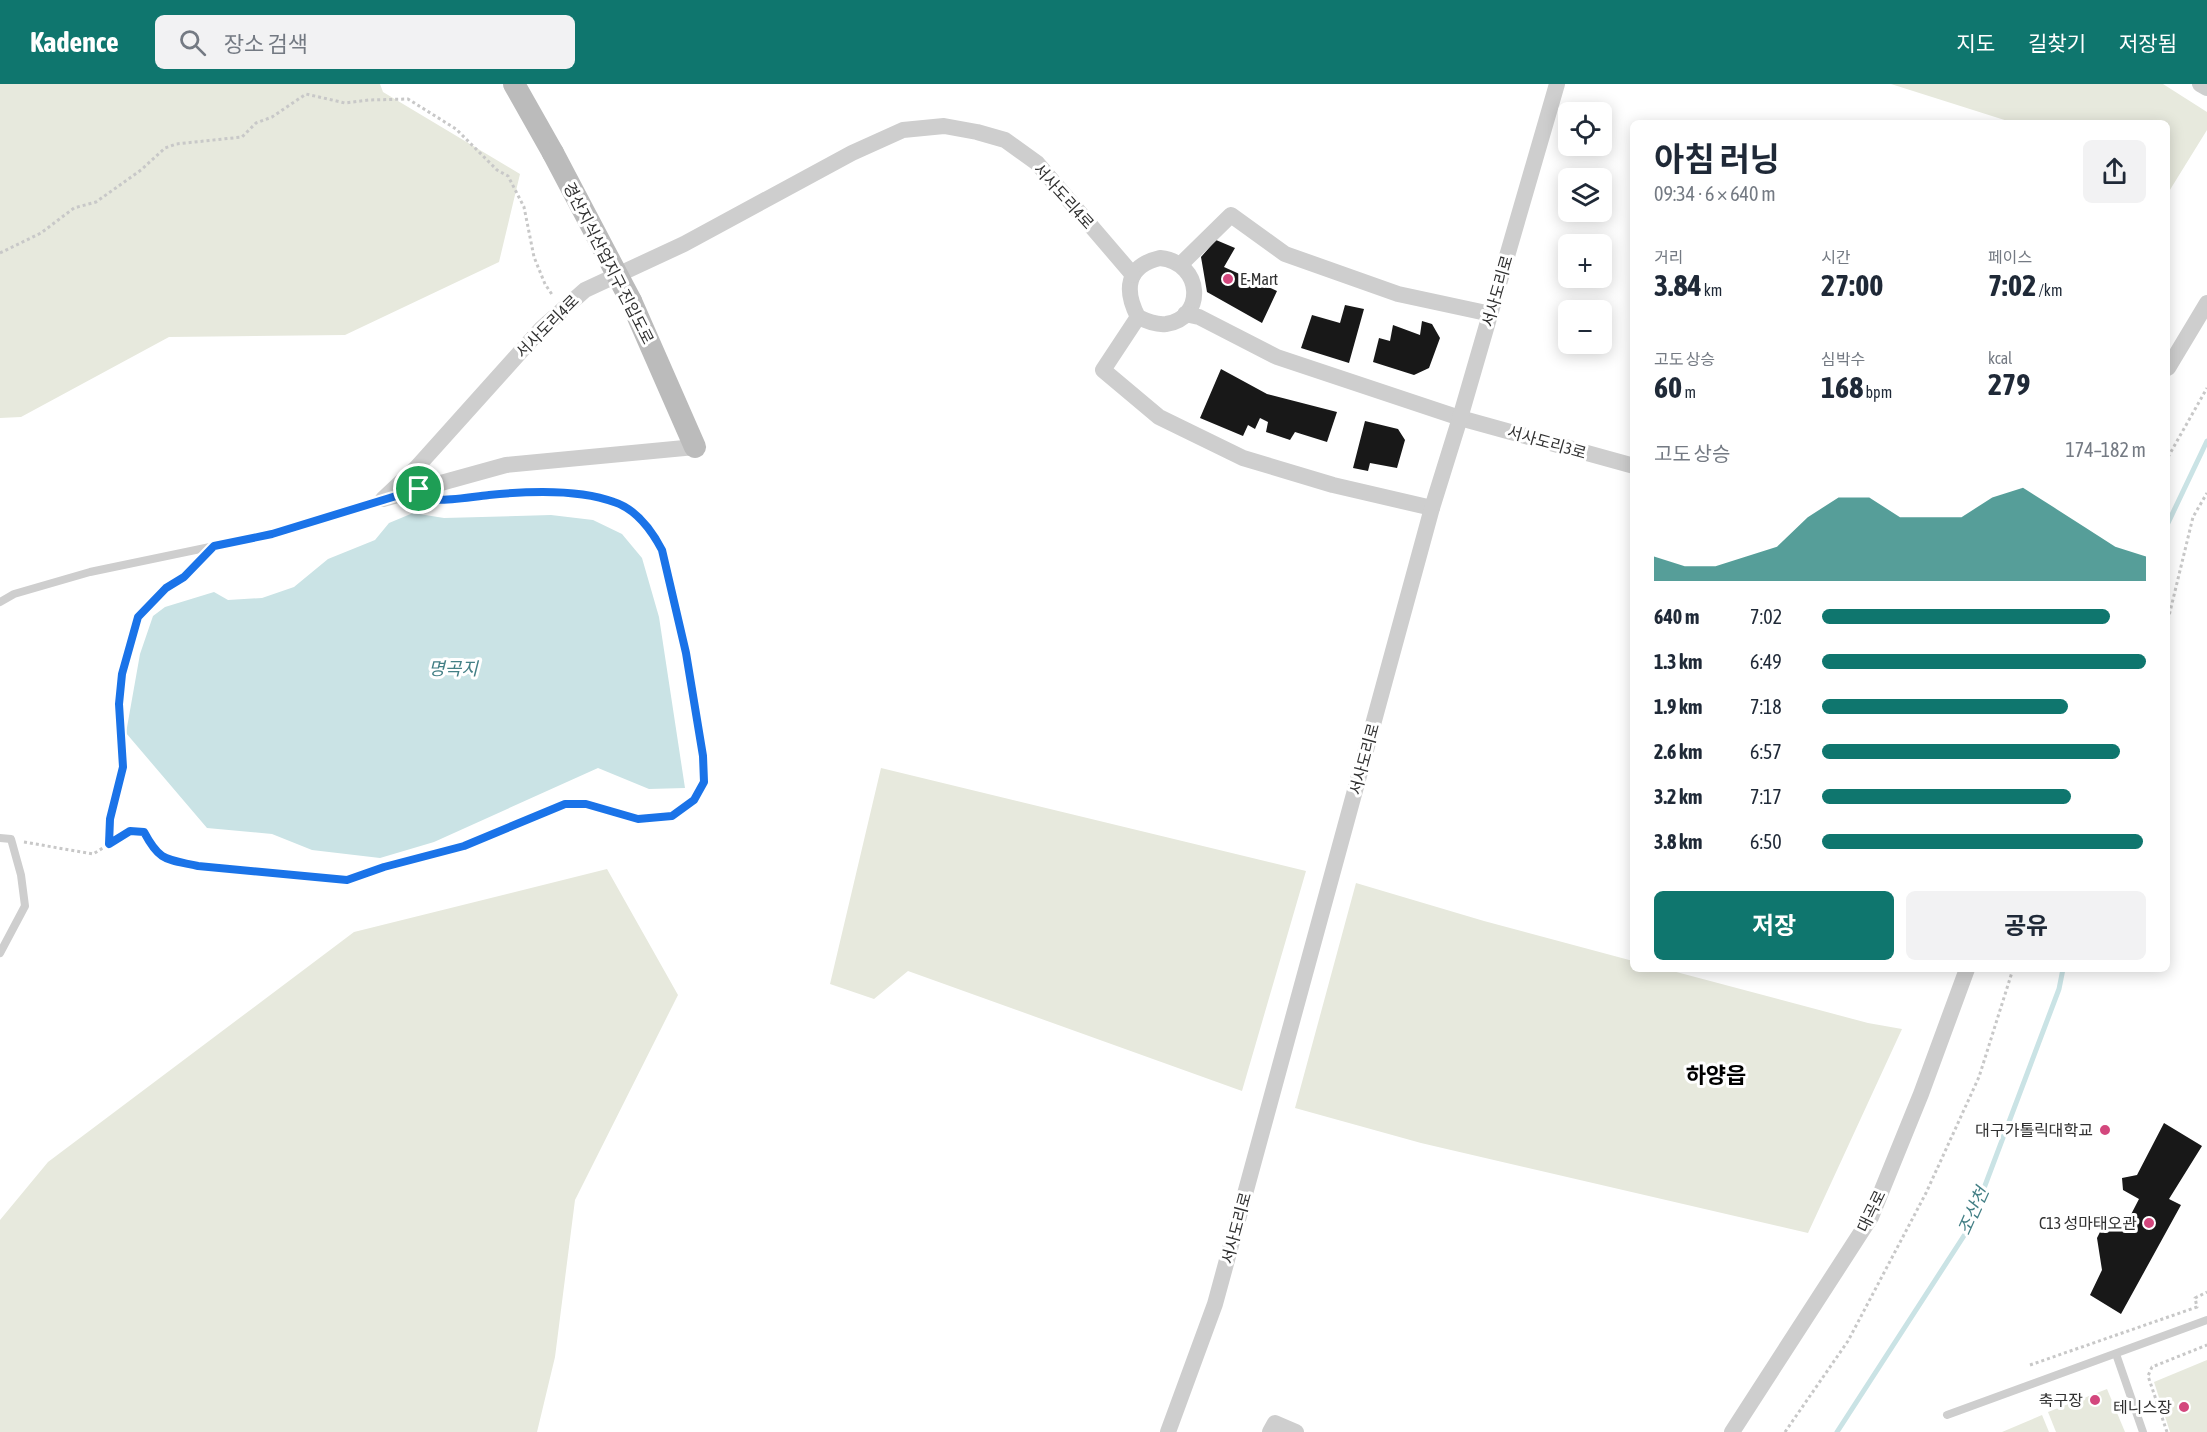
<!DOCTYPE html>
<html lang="ko">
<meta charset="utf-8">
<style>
:root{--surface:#fff;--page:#f2f2f3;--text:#1f2937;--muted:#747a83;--accent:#0f766e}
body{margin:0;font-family:"Asap Condensed","Noto Sans KR",sans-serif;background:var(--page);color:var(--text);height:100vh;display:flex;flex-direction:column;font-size:22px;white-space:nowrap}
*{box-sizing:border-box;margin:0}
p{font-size:20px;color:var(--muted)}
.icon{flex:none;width:33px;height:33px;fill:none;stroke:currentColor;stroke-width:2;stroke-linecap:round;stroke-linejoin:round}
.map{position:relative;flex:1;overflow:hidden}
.details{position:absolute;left:1630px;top:36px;width:540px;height:852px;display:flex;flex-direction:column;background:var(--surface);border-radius:9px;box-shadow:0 3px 15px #0003}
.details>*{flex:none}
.tools{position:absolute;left:1558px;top:18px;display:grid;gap:12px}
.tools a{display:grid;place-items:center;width:54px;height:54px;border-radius:9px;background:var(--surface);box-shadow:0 3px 15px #0003;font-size:30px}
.pin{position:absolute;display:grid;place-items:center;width:51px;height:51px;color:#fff;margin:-26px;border:3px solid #fff;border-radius:50%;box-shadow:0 2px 6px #0007}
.round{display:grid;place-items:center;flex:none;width:63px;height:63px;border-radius:9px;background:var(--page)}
.summary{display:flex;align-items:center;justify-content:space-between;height:102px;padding:0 24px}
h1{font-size:33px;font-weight:700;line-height:45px}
.stats{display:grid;grid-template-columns:repeat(3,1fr);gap:9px;height:102px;padding:6px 24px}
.stats div{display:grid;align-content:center}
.stats b{font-size:30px;font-weight:700}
.stats small{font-size:16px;font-weight:400}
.stats p{font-size:16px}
.chart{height:168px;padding:12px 24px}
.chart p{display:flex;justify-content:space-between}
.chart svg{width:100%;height:108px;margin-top:6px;fill:var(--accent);opacity:.7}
.button{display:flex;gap:12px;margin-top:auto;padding:12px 24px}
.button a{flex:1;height:69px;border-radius:9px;background:var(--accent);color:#fff;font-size:24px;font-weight:700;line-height:69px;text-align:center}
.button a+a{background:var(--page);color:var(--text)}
ul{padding:0 24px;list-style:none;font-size:20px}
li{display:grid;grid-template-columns:96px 72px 1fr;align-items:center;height:45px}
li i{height:15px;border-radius:8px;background:var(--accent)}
header{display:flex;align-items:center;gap:36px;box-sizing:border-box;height:84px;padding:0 30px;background:var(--accent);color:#fff}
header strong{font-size:28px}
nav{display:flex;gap:33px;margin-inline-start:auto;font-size:21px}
.search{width:420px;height:54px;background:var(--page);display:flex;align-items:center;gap:15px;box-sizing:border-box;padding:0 21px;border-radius:9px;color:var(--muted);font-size:22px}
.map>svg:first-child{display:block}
.green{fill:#e7e9dd}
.water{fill:#cae3e5}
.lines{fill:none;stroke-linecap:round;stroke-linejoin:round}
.stream{stroke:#cae3e5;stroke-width:5}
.building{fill:#181818}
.path{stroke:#c8c8c8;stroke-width:3;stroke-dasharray:3 3;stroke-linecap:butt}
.lane{stroke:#cecece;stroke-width:8}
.street{stroke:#cecece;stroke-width:16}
.secondary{stroke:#bbb;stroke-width:22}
.secondary-bridge{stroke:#bbb;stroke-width:22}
.route-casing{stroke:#fff;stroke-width:12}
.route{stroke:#1a73e8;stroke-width:8}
.poi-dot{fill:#d3477d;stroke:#fff;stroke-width:2}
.labels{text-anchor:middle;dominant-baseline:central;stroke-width:6;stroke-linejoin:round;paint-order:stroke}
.street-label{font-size:16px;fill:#313131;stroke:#fff}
.poi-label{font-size:16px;fill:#313131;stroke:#fff;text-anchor:end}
.water-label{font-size:18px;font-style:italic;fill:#437f85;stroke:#fff}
.district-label{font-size:22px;font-weight:bold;fill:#000;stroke:#fff}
</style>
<header>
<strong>Kadence</strong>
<div class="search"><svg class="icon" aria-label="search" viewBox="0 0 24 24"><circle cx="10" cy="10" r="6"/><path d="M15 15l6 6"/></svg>장소 검색</div>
<nav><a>지도</a><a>길찾기</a><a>저장됨</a></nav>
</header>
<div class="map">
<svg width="2207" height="1348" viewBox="0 0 2207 1348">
<rect width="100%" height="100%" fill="#fff"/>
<g class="green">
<path d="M0 0H380L383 8 520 90 499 178 345 251 169 253 21 333 0 334Z"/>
<path d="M1891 0H2163L2207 28V46L2168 109V39H2014Z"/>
<path d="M881 684 1306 787 1242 1007 908 887 874 915 830 900Z"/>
<path d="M607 785 678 911 575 1116 555 1273 537 1348H0V1136L48 1078 354 848Z"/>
<path d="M1356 799 1484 837 1633 877 1634 885H1665L1868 939 1902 945 1808 1149 1421 1059 1295 1024Z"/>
<path d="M2207 1276V1348H2170L2154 1298Z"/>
<path d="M2107 1305 2125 1348H2056L2048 1328Z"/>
<path d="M2042 1331 2049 1348H2002Z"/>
</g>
<path class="water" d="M413 429 444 434 551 431 593 436 622 450 642 474 659 533 685 704 649 705 598 684 434 758 380 774 312 766 272 750 207 744 126 649 140 570 153 532 165 523 214 508 228 516 262 514 294 503 328 475 375 456 389 439Z"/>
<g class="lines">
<g class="stream">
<path d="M2168 439 2207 357"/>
<path d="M1837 1348 1969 1144 2059 905 2063 885"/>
</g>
</g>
<g class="building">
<path d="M1216 156 1235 164 1224 183 1277 207 1262 239 1207 208 1201 173Z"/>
<path d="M1345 221 1364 225 1349 279 1301 264 1312 231 1340 239Z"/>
<path d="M1422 237 1432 240 1440 254 1429 284 1414 291 1373 278 1379 254 1390 257 1393 241 1420 251Z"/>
<path d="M1221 285 1267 310 1337 328 1327 358 1295 348 1290 356 1266 348 1268 338 1260 334 1255 345 1248 341 1243 352 1200 334Z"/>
<path d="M1365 337 1398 345 1405 356 1397 384 1370 379 1368 387 1353 384Z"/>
<path d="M2164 1039 2202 1062 2169 1115 2181 1121 2121 1230 2090 1211 2102 1186 2097 1154 2107 1134 2124 1144 2139 1115 2123 1106 2122 1094 2137 1091Z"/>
</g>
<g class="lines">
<g class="path">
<path d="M0 169 41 149 74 124 96 118 141 86 165 64 176 60 242 53 256 39 272 33 306 10 345 19 369 16 408 15 456 45 497 86 508 92 524 123 534 173 545 200 553 212"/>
<path d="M2168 373 2207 304"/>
<path d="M2168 536 2193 433 2207 409"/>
<path d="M24 758 93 770 131 747 144 748C160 777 167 776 198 782L347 796 384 783 464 762 565 720H586L637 735 672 732 694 716 704 698 703 671 686 569 662 466C652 447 635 425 614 418 567 401 505 409 456 414"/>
<path d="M109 760 110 735 123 683 119 620 122 590 138 533 166 504 184 493 199 479"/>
<path d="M2030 1281 2197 1223 2195 1214 2207 1208"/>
<path d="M1785 1348 1848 1257 1926 1109 1979 993 2013 885"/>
<path d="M2167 1348 2148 1292 2152 1283 2207 1261"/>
</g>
<g class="lane">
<path d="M0 518 14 510 90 488 272 450 383 415"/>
<path d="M0 754 11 755 21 791 25 822 0 869"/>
<path d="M2116 1270 2143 1348"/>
<path d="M1947 1331 2207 1236"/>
</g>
<g class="street">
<path d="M2200 0 2207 4"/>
<path d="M1160 174C1204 179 1205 235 1166 240 1156 241 1147 237 1138 233 1124 206 1126 182 1160 174Z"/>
<path d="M1181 180 1231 131 1285 170 1398 210 1491 230"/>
<path d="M1185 230 1199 233 1277 273 1460 334 1634 382"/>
<path d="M1138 233 1103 286 1159 333 1243 374 1333 401 1432 424"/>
<path d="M2168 284 2207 219"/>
<path d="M695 363 506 381 383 415 417 383 541 245 585 206 684 160 852 69 903 46 944 42 977 48 1005 56 1037 79 1133 191"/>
<path d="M1168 1348 1215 1220 1432 424 1460 334 1557 0"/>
<path d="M1270 1348 1275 1339 1296 1348"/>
<path d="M1732 1348 1871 1133 1921 1010 1967 885"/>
</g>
<g class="secondary">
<path d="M514 0 553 69"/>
<path d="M631 217 695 363"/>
</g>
<path class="secondary-bridge" d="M553 69 631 217"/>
</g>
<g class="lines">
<g class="route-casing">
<path id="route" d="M419 405C423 408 429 413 434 415 442 418 479 412 489 411 527 407 579 405 614 418 636 425 652 447 662 466L686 569 703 672 704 698 694 716 672 732 638 735 586 720H565L464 762 384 783 347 796 198 782C166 775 160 778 144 748L130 747 109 760 110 735 123 683 119 620 122 590 138 533 166 504 184 493 214 462 272 450Z"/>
</g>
<use href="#route" class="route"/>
</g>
<g class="poi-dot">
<circle cx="1228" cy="195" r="6"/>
<circle cx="2105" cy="1046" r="6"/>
<circle cx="2149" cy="1139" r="6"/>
<circle cx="2095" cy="1316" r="6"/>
<circle cx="2184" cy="1323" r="6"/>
</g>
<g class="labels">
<g class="street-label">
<text transform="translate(1064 112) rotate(48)">서사도리4로</text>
<text transform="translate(609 179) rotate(63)">경산지식산업지구 진입도로</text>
<text transform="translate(1497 207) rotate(-74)">서사도리로</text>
<text transform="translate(547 242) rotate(-45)">서사도리4로</text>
<text transform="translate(1547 358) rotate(16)">서사도리3로</text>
<text transform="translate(1364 675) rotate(-75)">서사도리로</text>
<text transform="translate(1871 1127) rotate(-64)">대곡로</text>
<text transform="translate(1236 1144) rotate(-75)">서사도리로</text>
</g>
<g class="poi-label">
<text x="1240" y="195" text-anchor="start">E-Mart</text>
<text x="2093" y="1046">대구가톨릭대학교</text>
<text x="2137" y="1139">C13 성마태오관</text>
<text x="2083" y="1316">축구장</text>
<text x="2172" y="1323">테니스장</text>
</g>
<g class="water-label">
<text x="453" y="584">명곡지</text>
<text transform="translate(1973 1127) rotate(-66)">조산천</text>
</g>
<g class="district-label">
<text x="1716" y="991">하양읍</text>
</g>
</g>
</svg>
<div class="tools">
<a><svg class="icon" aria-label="locate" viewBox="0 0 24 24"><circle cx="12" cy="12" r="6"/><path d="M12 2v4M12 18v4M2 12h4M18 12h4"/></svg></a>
<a><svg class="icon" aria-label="layers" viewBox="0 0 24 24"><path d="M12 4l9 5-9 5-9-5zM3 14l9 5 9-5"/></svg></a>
<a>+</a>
<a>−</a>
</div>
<div class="pin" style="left:419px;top:405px;background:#1e9e55"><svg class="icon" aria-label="arrive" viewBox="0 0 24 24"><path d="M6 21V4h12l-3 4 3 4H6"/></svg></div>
<section class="details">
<div class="summary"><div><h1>아침 러닝</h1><p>09:34 · 6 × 640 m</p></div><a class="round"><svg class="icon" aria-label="share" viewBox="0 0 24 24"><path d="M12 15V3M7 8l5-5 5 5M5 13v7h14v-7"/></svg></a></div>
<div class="stats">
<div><p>거리</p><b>3.84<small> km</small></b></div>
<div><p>시간</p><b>27:00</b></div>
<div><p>페이스</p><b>7:02<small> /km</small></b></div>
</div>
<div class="stats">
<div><p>고도 상승</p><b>60<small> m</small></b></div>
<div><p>심박수</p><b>168<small> bpm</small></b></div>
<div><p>kcal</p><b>279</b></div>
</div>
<div class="chart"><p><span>고도 상승</span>174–182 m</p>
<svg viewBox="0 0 160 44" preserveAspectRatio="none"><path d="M0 44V34L10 38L20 38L30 34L40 30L50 18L60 10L70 10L80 18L90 18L100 18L110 10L120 6L130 14L140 22L150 30L160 34V44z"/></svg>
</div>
<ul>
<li><b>640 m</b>7:02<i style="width:89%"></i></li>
<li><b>1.3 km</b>6:49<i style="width:100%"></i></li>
<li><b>1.9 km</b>7:18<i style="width:76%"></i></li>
<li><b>2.6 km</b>6:57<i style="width:92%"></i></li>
<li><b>3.2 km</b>7:17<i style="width:77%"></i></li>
<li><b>3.8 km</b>6:50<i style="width:99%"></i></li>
</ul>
<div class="button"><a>저장</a><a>공유</a></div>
</section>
</div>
